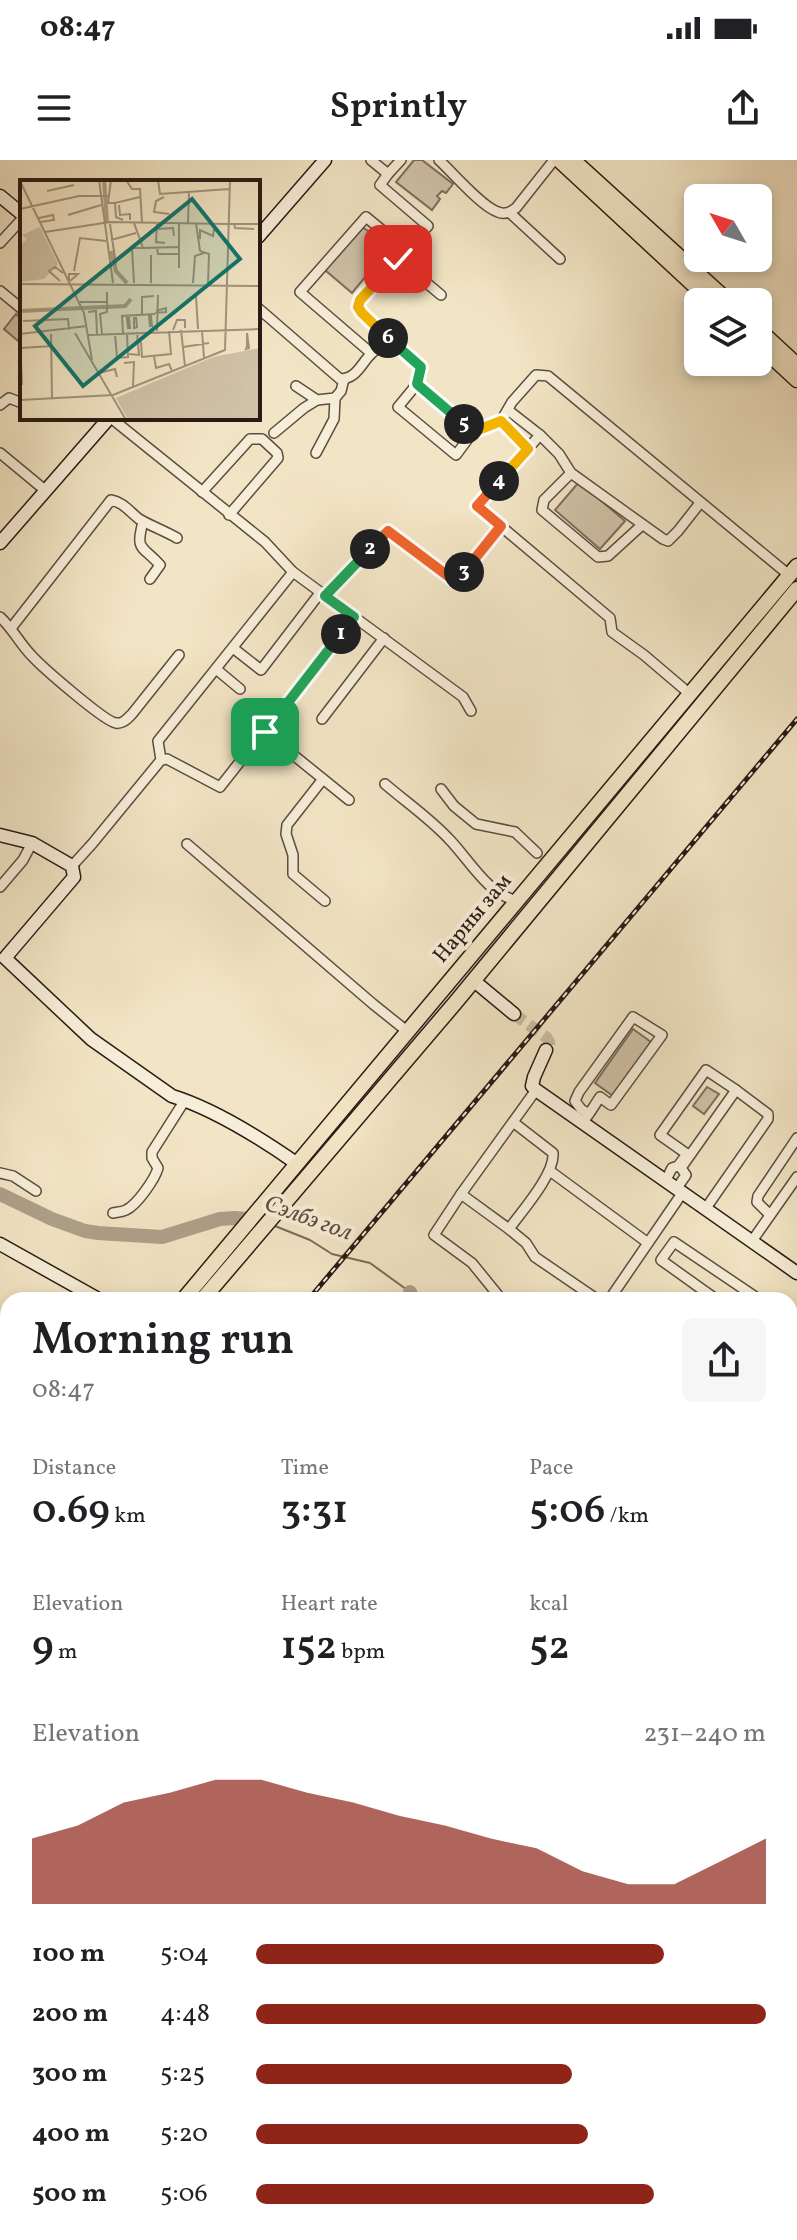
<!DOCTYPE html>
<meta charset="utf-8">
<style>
:root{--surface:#fff;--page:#f6f6f6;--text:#202124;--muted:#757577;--accent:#8f2418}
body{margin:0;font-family:Vollkorn,serif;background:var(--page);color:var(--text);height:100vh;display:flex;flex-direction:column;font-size:30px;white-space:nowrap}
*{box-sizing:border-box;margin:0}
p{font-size:26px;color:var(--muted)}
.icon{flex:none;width:44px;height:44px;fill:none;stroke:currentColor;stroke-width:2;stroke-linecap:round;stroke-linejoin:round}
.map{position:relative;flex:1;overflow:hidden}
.sheet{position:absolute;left:0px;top:1132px;width:798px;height:948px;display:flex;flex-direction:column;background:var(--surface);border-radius:24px 24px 0 0;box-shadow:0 4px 12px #0003}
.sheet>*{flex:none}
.needle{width:52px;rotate:309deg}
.tools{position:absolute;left:684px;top:24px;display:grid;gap:16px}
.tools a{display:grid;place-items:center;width:88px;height:88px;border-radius:12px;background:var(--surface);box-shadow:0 4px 12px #0003;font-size:40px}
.pin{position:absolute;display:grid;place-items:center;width:68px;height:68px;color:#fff;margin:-34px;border-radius:16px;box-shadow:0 4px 12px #0006}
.km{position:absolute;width:40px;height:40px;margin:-20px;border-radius:50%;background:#222;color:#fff;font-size:22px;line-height:40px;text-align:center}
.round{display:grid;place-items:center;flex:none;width:84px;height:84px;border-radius:12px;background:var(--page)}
.head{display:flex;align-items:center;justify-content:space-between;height:136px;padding:0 32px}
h1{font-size:44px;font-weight:600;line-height:60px}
.stats{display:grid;grid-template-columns:repeat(3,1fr);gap:12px;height:136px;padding:8px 32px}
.stats div{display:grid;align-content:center}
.stats b{font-size:40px;font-weight:600}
.stats small{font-size:22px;font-weight:400}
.stats p{font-size:22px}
.chart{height:224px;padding:16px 32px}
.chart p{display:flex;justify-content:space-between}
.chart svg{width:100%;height:144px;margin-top:8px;fill:var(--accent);opacity:.7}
ul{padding:0 32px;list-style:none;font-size:26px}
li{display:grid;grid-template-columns:128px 96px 1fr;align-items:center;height:60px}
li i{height:20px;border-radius:10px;background:var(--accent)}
.status{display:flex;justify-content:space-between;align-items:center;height:56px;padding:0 40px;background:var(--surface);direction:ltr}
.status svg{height:22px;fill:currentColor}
header{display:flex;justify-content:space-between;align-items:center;height:104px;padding:0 32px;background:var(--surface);font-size:36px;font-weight:600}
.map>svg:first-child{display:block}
.green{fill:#d0c2a7;stroke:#7c6e5e;stroke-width:2}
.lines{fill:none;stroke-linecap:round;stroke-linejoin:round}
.stream{stroke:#796a5a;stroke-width:2}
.river{stroke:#aea089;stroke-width:14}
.secondary-tunnel{stroke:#cabca2;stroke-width:12;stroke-dasharray:12 6;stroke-linecap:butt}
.street-casing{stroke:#5b4d40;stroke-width:12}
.secondary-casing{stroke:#291a14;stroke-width:15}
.primary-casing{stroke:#291a14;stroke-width:17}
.street{stroke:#f7eed9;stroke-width:9}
.secondary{stroke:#f7eed9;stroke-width:12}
.primary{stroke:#f2e5c5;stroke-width:14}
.rail-casing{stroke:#291a14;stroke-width:5}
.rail{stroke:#f7eed9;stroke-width:2;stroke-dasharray:6;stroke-linecap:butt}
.split-1-casing{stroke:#fff;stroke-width:16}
.split-2-casing{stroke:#fff;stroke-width:16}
.split-3-casing{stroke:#fff;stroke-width:16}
.split-4-casing{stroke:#fff;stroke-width:16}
.split-5-casing{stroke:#fff;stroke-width:16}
.split-6-casing{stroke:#fff;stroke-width:16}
.split-7-casing{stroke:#fff;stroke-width:16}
.split-1{stroke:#22a559;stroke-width:10}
.split-2{stroke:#22a559;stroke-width:10}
.split-3{stroke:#f0652b;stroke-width:10}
.split-4{stroke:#f0652b;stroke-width:10}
.split-5{stroke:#f5b400;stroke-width:10}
.split-6{stroke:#22a559;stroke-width:10}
.split-7{stroke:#f5b400;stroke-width:10}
.labels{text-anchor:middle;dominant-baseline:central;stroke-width:8;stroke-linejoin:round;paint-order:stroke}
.street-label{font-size:22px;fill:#291a14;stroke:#f7eed9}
.water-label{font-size:24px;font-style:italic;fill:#5e5043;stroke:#f7eed9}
.inset-river{fill:none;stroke:#aea089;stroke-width:4}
.inset-road{fill:none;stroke:#a2947e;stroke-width:2}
.view{fill:#0f766e;fill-opacity:0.15;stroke:#0f766e;stroke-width:4}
.inset-edge{fill:none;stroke:#291a14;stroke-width:4}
</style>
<div class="status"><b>08:47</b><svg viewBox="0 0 49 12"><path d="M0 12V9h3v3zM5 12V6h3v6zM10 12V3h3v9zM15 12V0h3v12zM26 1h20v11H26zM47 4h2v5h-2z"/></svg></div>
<header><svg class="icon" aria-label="menu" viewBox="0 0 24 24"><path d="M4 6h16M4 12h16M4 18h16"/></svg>Sprintly<svg class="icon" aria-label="share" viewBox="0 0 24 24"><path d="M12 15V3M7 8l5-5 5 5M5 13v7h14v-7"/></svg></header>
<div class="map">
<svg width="797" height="2080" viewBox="0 0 797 2080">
<rect width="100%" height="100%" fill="#f2e5c5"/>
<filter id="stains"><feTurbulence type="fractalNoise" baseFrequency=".0025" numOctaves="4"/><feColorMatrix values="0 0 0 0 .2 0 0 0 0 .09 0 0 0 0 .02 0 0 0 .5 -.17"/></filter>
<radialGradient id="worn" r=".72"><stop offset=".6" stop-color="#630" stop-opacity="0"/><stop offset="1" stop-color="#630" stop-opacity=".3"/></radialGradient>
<g class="green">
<path d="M414 0H422L453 24 446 33 442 31 437 36 440 39 432 50 396 22Z"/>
<path d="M361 66 390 87 352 133 325 110Z"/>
<path d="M16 154 22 159V177L18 181 4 169Z"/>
<path d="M579 322 625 361 600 389 555 350Z"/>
<path d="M633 869 651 882 613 936 595 923Z"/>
<path d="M707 927 719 934 704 954 693 946Z"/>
<path d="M8 1745V1846L0 1858V1757Z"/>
</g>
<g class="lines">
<path class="stream" d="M275 1066 310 1080 332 1094 370 1103 410 1132"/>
<g class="river">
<path d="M0 1034 52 1059 85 1071 98 1073 162 1077 220 1059 235 1058 259 1060"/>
<path d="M410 1132 413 1140"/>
<path d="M0 1813 8 1803"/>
</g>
<path class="secondary-tunnel" d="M514 854 546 877C550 882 551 886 546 890"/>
<g class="street-casing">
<g id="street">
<path d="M371 0 388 14 401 0"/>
<path d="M439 0C453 13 482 47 498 52 505 55 511 52 516 48L554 0"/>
<path d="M510 53 560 99"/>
<path d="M0 83 22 59"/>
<path d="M398 99 441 135"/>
<path d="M0 131 22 149"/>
<path d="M258 148 340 219C357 219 361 203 372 193 377 188 384 185 390 181L421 207 417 224 398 247 456 295 473 272 501 261 512 242 536 215 548 216 789 415"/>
<path d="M390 181 362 153 358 147 360 140 406 90"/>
<path d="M371 193 300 132 366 57 406 90 428 66 380 25 388 14"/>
<path d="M417 224 473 272"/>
<path d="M296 226 317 240"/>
<path d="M0 245 9 238 22 243"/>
<path d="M508 250 540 275 477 346 610 458 612 472 644 495 684 529"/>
<path d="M111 258 265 382 293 412 463 537 471 551"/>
<path d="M501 261 528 289"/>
<path d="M274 273 304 248 317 240 335 238 341 231 344 219"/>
<path d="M540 275 559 294 571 313 663 379 668 381 678 371 700 343"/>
<path d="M0 293 46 331"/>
<path d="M316 293 334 259 335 238"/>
<path d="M571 313 544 340 542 350 598 397 608 396 642 365"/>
<path d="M202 332 250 279H262L277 293 278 298 229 355"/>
<path d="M143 362C135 391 142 385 160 405L150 419"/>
<path d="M325 436 388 371 456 422 501 366"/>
<path d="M0 457C13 469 20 484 32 496 42 507 105 562 116 563 123 564 127 559 132 554L179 495"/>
<path d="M12 467 111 340C123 342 130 352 139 359 149 365 165 371 177 378"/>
<path d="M233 488 261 510 320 433"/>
<path d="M216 509 240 529"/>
<path d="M322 559 384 478"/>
<path d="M265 572 349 640"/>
<path d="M161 600 167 599 220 627 354 457"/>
<path d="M323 619 287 665 286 674 293 695V714L325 741"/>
<path d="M385 624C406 642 429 658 448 678 469 699 486 733 517 741"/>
<path d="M441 629 454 646 476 664 515 672 537 693"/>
<path d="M187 684 373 844 408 872"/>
<path d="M72 706 92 684 161 600 158 581 293 412"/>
<path d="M0 727 23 700 32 683"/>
<path d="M536 930 461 1034 509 1069 526 1083 535 1097 598 1140"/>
<path d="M582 963C589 955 594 946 600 937L611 945 662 875 633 857 579 932 575 941 581 949 589 954"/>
<path d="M550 1011 648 1083"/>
<path d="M0 1013 13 1016 36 1031"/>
<path d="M666 1020 672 1008 678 1006 687 994 660 975 706 910 736 930 681 1008 686 1015 677 1028"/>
<path d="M461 1034 434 1075 472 1103 502 1140"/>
<path d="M706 1048 768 959V954L736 930"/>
<path d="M113 1053C118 1052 122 1052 126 1050 137 1045 155 1019 158 1008L152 998V992L185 940"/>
<path d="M770 1055 757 1042 758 1036 797 978"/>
<path d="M509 1069C522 1051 555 1014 553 993L513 962"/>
<path d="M752 1081 797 1017"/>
<path d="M609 1140 683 1032"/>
<path d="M717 1140 661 1100 674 1082 760 1140"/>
<path d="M790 1349 797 1354"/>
<path d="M790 1474 797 1479"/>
<path d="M790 1485 797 1490"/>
<path d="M790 1566 797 1556"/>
<path d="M790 1627 797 1618"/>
<path d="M793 1869 797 1855"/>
<path d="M0 1981 8 1969"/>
<path d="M270 2072 281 2080"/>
<path d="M29 2080 34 2072"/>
<path d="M59 2080 61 2076"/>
<path d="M286 2080 291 2072"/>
</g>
</g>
<g class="secondary-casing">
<g id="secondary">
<path d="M0 36 22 54"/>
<path d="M258 77 325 0"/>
<path d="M0 383 109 258"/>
<path d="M0 675 32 683 72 706 74 717 5 798 91 879 172 936C214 949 260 978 296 1003"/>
<path d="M473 820 514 854"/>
<path d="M546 890 534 917 532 926 536 930 797 1113"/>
<path d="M0 1084 100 1140"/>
<path d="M790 1167 797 1157"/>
<path d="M790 1183 797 1173"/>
<path d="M93 2080 99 2072"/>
<path d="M108 2080 114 2072"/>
</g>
</g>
<g class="primary-casing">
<g id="primary">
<path d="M559 0 712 142"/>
<path d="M573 0 729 142"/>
<path d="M758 169 797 205"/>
<path d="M758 184 797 220"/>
<path d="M183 1140 797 406"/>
<path d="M202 1140 455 843 797 429"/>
<path d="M0 1359 8 1349"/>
<path d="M0 1382 8 1373"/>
<path d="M0 1548 8 1550"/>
<path d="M0 1562H8"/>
<path d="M790 1868 797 1869"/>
</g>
</g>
<use href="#street" class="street"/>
<use href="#secondary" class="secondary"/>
<use href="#primary" class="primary"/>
<g class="rail-casing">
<g id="rail">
<path d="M308 1140 797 559"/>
<path d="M0 1505 8 1495"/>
</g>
</g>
<use href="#rail" class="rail"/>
</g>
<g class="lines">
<g class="split-1-casing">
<path id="split-1" d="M265 572 341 474"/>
</g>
<g class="split-2-casing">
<path id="split-2" d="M341 474 354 457 325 436 370 389"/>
</g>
<g class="split-3-casing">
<path id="split-3" d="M370 389 388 371 456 422 464 412"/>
</g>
<g class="split-4-casing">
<path id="split-4" d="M464 412 501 366 477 346 499 321"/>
</g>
<g class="split-5-casing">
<path id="split-5" d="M464 264 473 272 501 261 528 289 499 321"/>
</g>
<g class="split-6-casing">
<path id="split-6" d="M388 178 421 207 417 224 464 264"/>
</g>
<g class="split-7-casing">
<path id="split-7" d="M388 178 362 153 358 147 360 140 398 99"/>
</g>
<use href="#split-1" class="split-1"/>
<use href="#split-2" class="split-2"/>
<use href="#split-3" class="split-3"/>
<use href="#split-4" class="split-4"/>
<use href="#split-5" class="split-5"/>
<use href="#split-6" class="split-6"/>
<use href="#split-7" class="split-7"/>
</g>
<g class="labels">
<g class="street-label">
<text transform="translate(473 759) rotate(-50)">Нарны зам</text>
</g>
<g class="water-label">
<text transform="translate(308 1059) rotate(20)">Сэлбэ гол</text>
</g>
</g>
<g transform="translate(20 20)">
<rect width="240" height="240" fill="#f2e5c5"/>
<path d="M20 47 38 84 24 99 0 102V66L7 59 2 55ZM240 168V240H108L96 218 193 177Z" fill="#d0c2a7"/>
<path class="inset-river" d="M84 0 87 42M91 71 96 91 107 103M0 131 105 126 111 119"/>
<path class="inset-road" d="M79 0 93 103M91 0 88 23H95L96 37 103 40M106 0 112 9H120L122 42M138 0 140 14 209 9M0 1 64 133 72 180M27 11 54 5M144 17 136 21 134 32 149 34M95 23 120 17M99 25 100 35 110 34V40M0 29 59 16H88M48 35 81 25M19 38 33 35 34 40 20 42M137 43 136 62 145 63M168 43 169 12M176 43 180 71M214 43 215 48 234 49M90 44 96 85M209 44H240M137 49 153 48 154 56M25 52 90 42 208 44M180 59V50L193 56 194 49M91 60 116 53M123 68 158 67M137 68 138 74H159M180 71 189 74 188 104M159 88V44M54 91 60 58 86 61M49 100V94H58L50 101M40 101 29 91 35 87 43 93M114 103 112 68H123L114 43M131 103V75M173 103 175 76 184 73M0 104 240 106M176 116 178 149M60 122H87V112M68 132 76 131 77 154M135 133 146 132V128L136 131M122 135V117L134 116M129 136H131L132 146H130ZM116 137 117 147 114 148V138ZM107 138H109L110 148H108ZM3 141 48 139 49 150M153 150 157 140H165V148M161 150 165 186M137 151 138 115M182 151 184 178M55 153 106 240M103 153 102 136 135 134M227 153 229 168 226 169 227 166ZM0 154 67 146M31 154 32 218M82 154 80 134 87 132V122M95 154 97 178 108 177 107 154M68 155 240 149M0 157 2 205M121 162 122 177 151 174 149 151M163 167 189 163M0 168 32 166M109 174 119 175 117 152M134 176 136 188 149 184 152 191M104 183 114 182 113 206M79 193 95 189 97 197M0 220 93 215 205 170 210 0"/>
<path class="view" d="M172 19 220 79 63 206 15 146Z"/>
<rect width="240" height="240" class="inset-edge"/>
</g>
<rect width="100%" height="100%" filter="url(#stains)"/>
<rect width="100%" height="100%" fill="url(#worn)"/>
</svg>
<div class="tools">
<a><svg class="needle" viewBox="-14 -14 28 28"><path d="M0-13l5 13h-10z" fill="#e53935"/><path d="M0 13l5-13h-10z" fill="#757577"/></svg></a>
<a><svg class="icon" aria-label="layers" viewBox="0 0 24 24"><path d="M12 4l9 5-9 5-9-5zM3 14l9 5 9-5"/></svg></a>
</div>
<div class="pin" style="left:265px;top:572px;background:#1e9e55"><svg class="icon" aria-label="arrive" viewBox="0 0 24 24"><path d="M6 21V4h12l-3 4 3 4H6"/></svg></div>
<div class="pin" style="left:398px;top:99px;background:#d93025"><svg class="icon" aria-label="check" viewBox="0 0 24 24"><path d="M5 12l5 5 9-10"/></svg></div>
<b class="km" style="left:341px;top:474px">1</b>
<b class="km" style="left:370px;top:389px">2</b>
<b class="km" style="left:464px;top:412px">3</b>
<b class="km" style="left:499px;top:321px">4</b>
<b class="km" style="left:464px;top:264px">5</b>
<b class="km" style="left:388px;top:178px">6</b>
<section class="sheet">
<div class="head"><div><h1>Morning run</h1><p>08:47</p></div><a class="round"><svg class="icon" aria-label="share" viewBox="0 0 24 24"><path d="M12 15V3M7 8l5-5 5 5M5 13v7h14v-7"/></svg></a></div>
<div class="stats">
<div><p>Distance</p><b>0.69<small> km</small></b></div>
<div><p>Time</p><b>3:31</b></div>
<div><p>Pace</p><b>5:06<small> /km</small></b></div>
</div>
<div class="stats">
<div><p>Elevation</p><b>9<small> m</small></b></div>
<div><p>Heart rate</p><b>152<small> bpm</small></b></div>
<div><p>kcal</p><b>52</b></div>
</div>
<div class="chart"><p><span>Elevation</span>231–240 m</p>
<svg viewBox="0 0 160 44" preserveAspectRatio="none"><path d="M0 44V24L10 20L20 13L30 10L40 6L50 6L60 10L70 13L80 17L90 20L100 24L110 27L120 34L130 38L140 38L150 31L160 24V44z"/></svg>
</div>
<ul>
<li><b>100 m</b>5:04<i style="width:80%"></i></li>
<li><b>200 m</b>4:48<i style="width:100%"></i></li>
<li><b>300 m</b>5:25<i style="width:62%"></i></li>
<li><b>400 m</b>5:20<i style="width:65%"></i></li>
<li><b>500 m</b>5:06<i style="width:78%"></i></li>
</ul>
</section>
</div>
